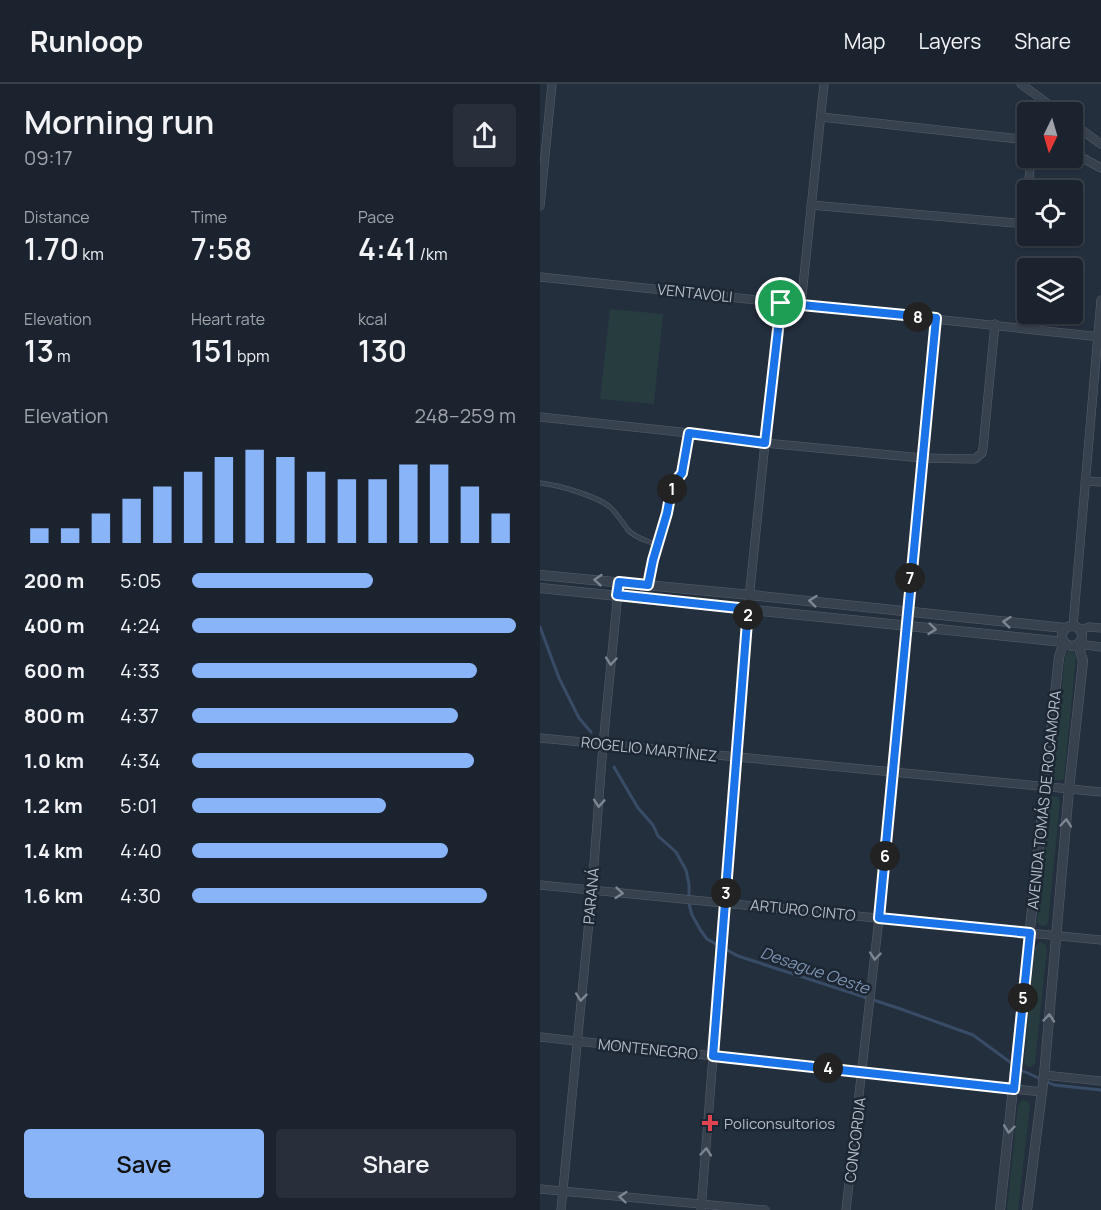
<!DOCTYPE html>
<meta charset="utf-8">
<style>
:root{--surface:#1b232e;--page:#282f3a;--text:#f1f3f6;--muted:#a0a4aa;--line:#39404a;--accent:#8ab4f8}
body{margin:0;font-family:Manrope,sans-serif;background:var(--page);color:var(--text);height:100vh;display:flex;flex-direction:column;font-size:22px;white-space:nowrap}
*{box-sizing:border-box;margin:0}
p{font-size:20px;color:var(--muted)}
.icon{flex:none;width:33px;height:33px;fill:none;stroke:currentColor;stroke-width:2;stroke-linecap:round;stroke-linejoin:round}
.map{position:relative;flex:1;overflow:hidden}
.drawer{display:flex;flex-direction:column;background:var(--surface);width:540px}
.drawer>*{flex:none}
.needle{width:39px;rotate:185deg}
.fabs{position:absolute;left:477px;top:18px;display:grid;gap:12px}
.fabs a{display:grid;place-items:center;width:66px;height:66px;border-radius:6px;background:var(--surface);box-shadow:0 2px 4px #0004,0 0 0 2px var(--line);font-size:30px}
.pin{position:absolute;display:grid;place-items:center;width:51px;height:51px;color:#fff;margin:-26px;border:3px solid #fff;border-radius:50%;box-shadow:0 2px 6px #0007}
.km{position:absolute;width:30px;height:30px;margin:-15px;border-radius:50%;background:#222;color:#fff;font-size:16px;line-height:30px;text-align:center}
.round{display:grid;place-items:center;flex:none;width:63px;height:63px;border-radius:6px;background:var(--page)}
.head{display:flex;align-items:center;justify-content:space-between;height:102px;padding:0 24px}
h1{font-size:33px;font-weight:600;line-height:45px}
.stats{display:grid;grid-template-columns:repeat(3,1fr);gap:9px;height:102px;padding:6px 24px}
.stats div{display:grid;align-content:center}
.stats b{font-size:30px;font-weight:600}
.stats small{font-size:16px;font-weight:400}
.stats p{font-size:16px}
.chart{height:168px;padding:12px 24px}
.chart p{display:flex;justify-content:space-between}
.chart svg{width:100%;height:108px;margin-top:6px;stroke:var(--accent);stroke-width:6}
.action{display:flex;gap:12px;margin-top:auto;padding:12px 24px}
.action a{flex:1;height:69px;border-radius:6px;background:var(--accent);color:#111;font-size:24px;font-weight:600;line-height:69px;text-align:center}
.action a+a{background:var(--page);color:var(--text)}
ul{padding:0 24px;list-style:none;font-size:20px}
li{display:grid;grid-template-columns:96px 72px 1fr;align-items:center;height:45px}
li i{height:15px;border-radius:8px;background:var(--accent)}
header{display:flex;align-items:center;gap:36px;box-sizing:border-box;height:84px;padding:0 30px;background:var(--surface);border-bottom:2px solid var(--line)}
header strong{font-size:28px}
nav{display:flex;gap:33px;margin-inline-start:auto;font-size:21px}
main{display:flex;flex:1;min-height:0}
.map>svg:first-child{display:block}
.green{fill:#263c3f}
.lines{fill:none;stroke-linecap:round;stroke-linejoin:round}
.stream{stroke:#394c67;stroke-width:3}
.service-casing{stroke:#565f6c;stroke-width:5}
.minor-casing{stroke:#565f6c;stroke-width:9}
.tertiary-casing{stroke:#565f6c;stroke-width:10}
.service{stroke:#38414e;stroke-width:4}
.minor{stroke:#38414e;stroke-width:8}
.tertiary{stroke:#38414e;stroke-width:9}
.oneway{stroke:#7c8592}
.route-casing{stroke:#fff;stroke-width:12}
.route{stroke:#1a73e8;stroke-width:8}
.health-dot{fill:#e0444e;stroke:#1d2633;stroke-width:2}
.labels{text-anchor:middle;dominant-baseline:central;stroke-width:5;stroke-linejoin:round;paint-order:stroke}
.street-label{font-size:15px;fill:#b4bcc9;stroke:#1d2633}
.poi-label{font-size:15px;fill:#b4bcc9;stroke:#1d2633;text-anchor:start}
.water-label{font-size:16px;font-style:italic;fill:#7c92b1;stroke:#1d2633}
</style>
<header>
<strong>Runloop</strong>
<nav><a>Map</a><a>Layers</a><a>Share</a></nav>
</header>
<main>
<section class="drawer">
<div class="head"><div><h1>Morning run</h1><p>09:17</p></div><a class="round"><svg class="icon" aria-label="share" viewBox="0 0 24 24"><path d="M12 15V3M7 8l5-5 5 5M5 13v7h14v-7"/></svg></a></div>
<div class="stats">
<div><p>Distance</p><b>1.70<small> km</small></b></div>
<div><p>Time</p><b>7:58</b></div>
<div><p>Pace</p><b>4:41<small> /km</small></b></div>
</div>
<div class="stats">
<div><p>Elevation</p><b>13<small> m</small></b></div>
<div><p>Heart rate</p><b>151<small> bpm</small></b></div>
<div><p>kcal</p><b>130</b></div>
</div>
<div class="chart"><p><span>Elevation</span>248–259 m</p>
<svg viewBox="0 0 160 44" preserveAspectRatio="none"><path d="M5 44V38M15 44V38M25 44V32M35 44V26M45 44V21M55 44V15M65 44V9M75 44V6M85 44V9M95 44V15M105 44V18M115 44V18M125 44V12M135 44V12M145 44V21M155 44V32"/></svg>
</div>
<ul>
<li><b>200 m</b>5:05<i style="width:56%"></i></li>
<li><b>400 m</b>4:24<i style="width:100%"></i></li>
<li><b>600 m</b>4:33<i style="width:88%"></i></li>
<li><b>800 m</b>4:37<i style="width:82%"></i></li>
<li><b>1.0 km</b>4:34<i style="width:87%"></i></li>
<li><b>1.2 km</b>5:01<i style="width:60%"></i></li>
<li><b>1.4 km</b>4:40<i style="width:79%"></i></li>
<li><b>1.6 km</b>4:30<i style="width:91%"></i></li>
</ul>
<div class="action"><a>Save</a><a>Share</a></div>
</section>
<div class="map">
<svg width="561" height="1126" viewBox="0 0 561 1126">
<rect width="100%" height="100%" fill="#242f3e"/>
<g class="green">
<path d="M70 225 123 230 114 320 60 315Z"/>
<path d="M528 567 534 568 536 573 524 693 523 696H515L513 692 525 572Z"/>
<path d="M512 712 518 713 520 718 508 839 505 842 499 841 497 837 509 717Z"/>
<path d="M501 858 506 861 507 865 495 979 492 983 486 982 484 978 495 863 499 859Z"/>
<path d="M482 1016 487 1017 490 1022 478 1126H467L478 1021Z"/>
</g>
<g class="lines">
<g class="stream">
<path d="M0 543 19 594 39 634 51 648"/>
<path d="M74 683 98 724 113 741 118 752 136 768 146 786 149 800V820L152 831 161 847 167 855 198 872 358 924 433 951 481 986 514 1001 561 1006"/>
</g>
<g class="service-casing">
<path id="service" d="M0 399C18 401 58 412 71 424 78 431 82 438 88 446 95 454 108 457 117 461"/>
</g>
<g class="minor-casing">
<g id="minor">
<path d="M481 0 519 28"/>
<path d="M281 33 488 56"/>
<path d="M532 39 561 60"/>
<path d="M532 68 561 84"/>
<path d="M488 106 491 74"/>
<path d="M271 121 475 139C488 133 486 124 488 112"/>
<path d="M0 122 12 0"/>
<path d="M0 193C187 213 374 232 561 253"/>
<path d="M261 221 284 0"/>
<path d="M0 333 149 349 225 359 382 374 435 375 442 369 443 364 455 240"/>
<path d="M545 397 561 398"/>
<path d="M108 501 113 476 127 429 132 402 142 389 149 349"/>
<path d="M533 542 561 216"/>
<path d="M540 546 549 543 561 544"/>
<path d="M538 560 561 563"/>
<path d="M0 654 561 708"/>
<path d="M0 801 561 856"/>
<path d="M0 953 502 1008"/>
<path d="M504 991 561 997"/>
<path d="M0 1105 225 1126"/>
<path d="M21 1126 52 806 63 661 79 498"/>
<path d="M161 1126 208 525 225 359 241 219"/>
<path d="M306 1126 339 834 395 234"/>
</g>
</g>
<g class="tertiary-casing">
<g id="tertiary">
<path d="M0 491 211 511 525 544"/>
<path d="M0 504 524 558 519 573C498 757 481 942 460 1126"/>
<circle cx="532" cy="552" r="10"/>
<path d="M487 1126 504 992 529 705 543 577 538 560"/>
</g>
</g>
<use href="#service" class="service"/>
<use href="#minor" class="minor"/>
<use href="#tertiary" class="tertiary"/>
</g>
<defs><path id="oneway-chevron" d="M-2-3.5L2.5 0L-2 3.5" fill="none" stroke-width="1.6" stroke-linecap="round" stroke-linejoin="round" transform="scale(1.5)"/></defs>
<g class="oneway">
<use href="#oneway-chevron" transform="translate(58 496) rotate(-175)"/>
<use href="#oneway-chevron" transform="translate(273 517) rotate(-174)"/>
<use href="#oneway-chevron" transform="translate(467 538) rotate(-174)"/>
<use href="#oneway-chevron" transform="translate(392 545) rotate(6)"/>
<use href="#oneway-chevron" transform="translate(71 577) rotate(95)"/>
<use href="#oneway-chevron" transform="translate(59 719) rotate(94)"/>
<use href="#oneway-chevron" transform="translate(526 739) rotate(-85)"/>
<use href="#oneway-chevron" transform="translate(79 809) rotate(5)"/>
<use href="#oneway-chevron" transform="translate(335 872) rotate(96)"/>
<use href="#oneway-chevron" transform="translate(41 913) rotate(96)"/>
<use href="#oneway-chevron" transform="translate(509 934) rotate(-85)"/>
<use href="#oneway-chevron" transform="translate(469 1045) rotate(97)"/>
<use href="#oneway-chevron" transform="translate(166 1068) rotate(-85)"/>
<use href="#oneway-chevron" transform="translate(83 1113) rotate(-175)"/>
</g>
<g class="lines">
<g class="route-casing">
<path id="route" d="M241 219 396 234 339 834 490 849 474 1005 173 972 208 525 77 511 79 498 108 501 113 476 127 429 132 402 142 389 149 349 225 359Z"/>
</g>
<use href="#route" class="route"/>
</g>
<path class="health-dot" d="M167 1030h6v6h6v6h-6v6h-6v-6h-6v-6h6z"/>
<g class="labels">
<g class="street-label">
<text transform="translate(155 209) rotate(6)">VENTAVOLI</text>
<text transform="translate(109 665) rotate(6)">ROGELIO MARTÍNEZ</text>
<text transform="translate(504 716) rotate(-84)">AVENIDA TOMÁS DE ROCAMORA</text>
<text transform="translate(51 812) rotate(-85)">PARANÁ</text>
<text transform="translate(263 826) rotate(6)">ARTURO CINTO</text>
<text transform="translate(108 965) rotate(6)">MONTENEGRO</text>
<text transform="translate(315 1056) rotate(-83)">CONCORDIA</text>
</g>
<g class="poi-label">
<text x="184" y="1039">Policonsultorios</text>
</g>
<g class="water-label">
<text transform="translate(275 886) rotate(19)">Desague Oeste</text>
</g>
</g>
</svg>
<div class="fabs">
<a><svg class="needle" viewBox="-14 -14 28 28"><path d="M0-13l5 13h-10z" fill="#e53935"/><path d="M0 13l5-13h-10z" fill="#a0a4aa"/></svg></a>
<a><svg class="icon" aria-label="locate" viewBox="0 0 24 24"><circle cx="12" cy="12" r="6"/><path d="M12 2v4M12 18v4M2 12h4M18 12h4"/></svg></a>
<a><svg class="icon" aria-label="layers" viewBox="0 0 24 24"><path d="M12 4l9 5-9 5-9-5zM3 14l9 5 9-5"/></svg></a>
</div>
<div class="pin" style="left:241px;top:219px;background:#1e9e55"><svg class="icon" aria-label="arrive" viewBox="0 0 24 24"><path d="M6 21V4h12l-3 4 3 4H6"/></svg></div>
<b class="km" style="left:132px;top:405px">1</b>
<b class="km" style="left:208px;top:531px">2</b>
<b class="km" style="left:186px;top:809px">3</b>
<b class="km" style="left:288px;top:984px">4</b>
<b class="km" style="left:483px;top:914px">5</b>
<b class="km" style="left:345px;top:772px">6</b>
<b class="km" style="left:370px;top:494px">7</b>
<b class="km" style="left:378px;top:233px">8</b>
</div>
</main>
